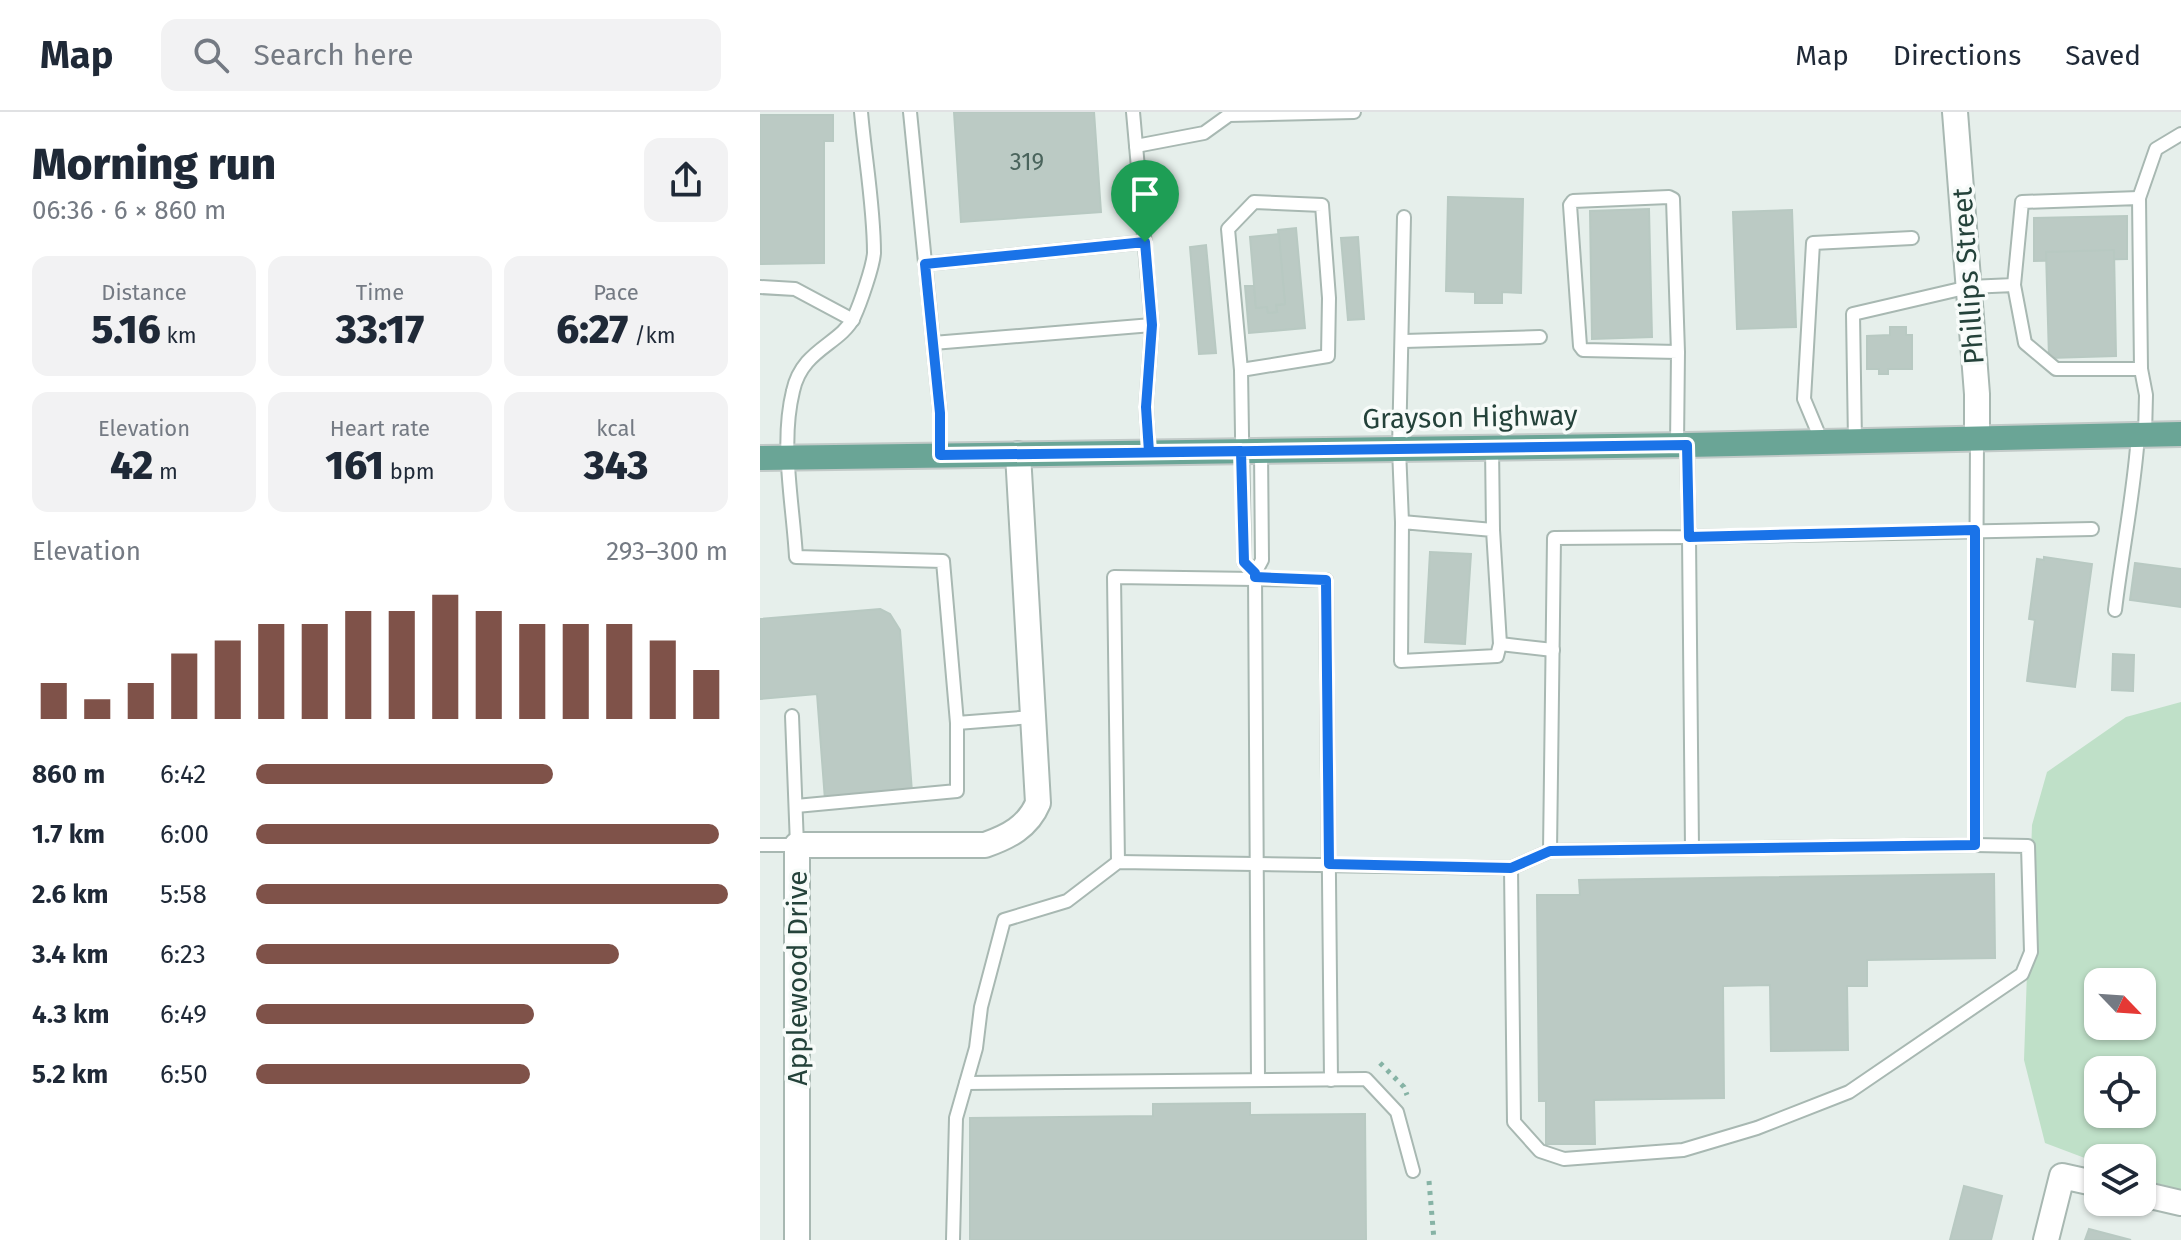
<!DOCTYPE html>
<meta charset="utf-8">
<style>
:root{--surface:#fff;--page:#f2f2f3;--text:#1f2937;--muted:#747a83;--line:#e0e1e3;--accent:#7f5249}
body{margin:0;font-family:"Fira Sans",sans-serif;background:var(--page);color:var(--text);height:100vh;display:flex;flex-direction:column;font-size:30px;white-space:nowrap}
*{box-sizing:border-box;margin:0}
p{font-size:26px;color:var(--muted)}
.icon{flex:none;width:44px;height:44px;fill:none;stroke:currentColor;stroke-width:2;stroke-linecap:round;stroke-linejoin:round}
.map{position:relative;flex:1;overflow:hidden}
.panel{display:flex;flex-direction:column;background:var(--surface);width:760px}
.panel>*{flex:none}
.needle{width:52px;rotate:115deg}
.buttons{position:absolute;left:1324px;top:856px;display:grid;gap:16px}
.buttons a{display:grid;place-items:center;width:72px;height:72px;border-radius:16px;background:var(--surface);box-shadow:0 2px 6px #0004;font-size:40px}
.pin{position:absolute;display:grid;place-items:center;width:68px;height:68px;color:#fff;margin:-82px -34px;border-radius:50% 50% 50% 0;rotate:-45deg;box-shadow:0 0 8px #0007}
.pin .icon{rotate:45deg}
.round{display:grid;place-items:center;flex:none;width:84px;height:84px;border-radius:16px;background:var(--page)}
.summary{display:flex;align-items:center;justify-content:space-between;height:136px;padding:0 32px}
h1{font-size:44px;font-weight:800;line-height:60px}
.metrics{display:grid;grid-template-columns:repeat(3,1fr);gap:12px;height:136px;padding:8px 32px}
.metrics div{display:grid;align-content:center;border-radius:16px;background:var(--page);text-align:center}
.metrics b{font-size:40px;font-weight:800}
.metrics small{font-size:22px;font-weight:400}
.metrics p{font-size:22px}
.chart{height:224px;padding:16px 32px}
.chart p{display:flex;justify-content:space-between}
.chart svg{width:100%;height:144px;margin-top:8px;stroke:var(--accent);stroke-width:6}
ul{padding:0 32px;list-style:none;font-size:26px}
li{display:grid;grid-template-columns:128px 96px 1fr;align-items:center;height:60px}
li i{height:20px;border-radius:10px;background:var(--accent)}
header{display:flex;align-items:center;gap:48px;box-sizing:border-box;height:112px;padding:0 40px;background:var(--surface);border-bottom:2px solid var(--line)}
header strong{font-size:38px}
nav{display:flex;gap:44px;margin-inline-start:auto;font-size:28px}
.search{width:560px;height:72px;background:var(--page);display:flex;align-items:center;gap:20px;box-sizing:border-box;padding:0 28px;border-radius:16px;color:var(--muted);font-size:30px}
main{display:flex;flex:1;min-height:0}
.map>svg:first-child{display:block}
.green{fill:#bfe0c8;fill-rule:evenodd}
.building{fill:#bbcac4;stroke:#b8c9c2;stroke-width:2}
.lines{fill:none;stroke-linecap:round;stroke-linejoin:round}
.service-casing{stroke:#a8b8b2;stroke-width:16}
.minor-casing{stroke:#a8b8b2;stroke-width:28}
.primary-casing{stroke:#c2cac8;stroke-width:28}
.path{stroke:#86b3a5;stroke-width:5;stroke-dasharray:4 6;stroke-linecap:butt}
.service{stroke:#fff;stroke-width:12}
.minor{stroke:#fff;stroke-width:24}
.primary{stroke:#6aa596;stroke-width:24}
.route-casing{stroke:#fff;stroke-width:16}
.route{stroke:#1a73e8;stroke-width:10}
.labels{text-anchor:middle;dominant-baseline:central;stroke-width:7;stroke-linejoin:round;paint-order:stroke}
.number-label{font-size:24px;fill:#4a645c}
.street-label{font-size:28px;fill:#24423a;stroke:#f7fbf9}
</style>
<header>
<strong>Map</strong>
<div class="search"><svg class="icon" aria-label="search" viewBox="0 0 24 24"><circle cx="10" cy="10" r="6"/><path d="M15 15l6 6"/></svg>Search here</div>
<nav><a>Map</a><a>Directions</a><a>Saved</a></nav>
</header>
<main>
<section class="panel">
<div class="summary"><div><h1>Morning run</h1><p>06:36 · 6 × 860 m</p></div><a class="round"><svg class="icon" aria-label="share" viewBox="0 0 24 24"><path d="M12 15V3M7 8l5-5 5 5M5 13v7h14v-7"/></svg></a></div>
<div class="metrics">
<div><p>Distance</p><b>5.16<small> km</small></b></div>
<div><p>Time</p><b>33:17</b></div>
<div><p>Pace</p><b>6:27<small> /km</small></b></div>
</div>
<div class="metrics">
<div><p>Elevation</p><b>42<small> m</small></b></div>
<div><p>Heart rate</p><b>161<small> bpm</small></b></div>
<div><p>kcal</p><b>343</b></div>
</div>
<div class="chart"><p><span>Elevation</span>293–300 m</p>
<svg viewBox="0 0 160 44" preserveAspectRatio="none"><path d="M5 44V33M15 44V38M25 44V33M35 44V24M45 44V20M55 44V15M65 44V15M75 44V11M85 44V11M95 44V6M105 44V11M115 44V15M125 44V15M135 44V15M145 44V20M155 44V29"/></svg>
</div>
<ul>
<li><b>860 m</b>6:42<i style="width:63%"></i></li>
<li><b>1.7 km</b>6:00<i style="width:98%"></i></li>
<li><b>2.6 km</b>5:58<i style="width:100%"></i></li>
<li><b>3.4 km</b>6:23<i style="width:77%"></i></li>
<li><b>4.3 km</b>6:49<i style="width:59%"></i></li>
<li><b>5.2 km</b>6:50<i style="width:58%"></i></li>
</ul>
</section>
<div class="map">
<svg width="1421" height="1128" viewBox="0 0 1421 1128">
<rect width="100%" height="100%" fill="#e6efeb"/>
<path class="green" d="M1421 590V1078L1382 1067V1046H1338V1051L1285 1031 1264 948 1272 713 1287 660 1366 605ZM1338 870H1382V914H1338ZM1338 958H1382V1002H1338Z"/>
<g class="building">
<path d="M194 0H334L341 100 201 110Z"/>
<path d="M0 3H73V29H64V151L0 152Z"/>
<path d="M688 85 763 87 761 181 742 180V191H715V180L686 179Z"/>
<path d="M889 97 892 225 832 227 830 99Z"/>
<path d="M1032 98 1036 215 977 217 973 100Z"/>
<path d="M1367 104V147L1274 149V106Z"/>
<path d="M536 116 545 216 489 221 485 174H494L496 196 507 195 508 201 517 200 516 193 525 192 518 118Z"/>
<path d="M519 122 525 192 516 193 517 200 508 201 507 195 496 196 490 125Z"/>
<path d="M598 125 604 207 588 208 581 126Z"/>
<path d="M446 133 456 241 439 242 430 135Z"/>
<path d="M1354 138 1356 244 1289 246 1286 140Z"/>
<path d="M1130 215H1146V223H1152V257H1128V262H1119V257H1107V224L1130 223Z"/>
<path d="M670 440 711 442 705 532 665 530Z"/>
<path d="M1284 445 1332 452 1315 575 1267 569 1275 508 1269 507 1277 447 1284 448Z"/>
<path d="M1375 451 1421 457V495L1370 488Z"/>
<path d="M120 497 130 502 140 518 152 680 65 688 57 582 0 587V507Z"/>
<path d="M1353 542 1374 543 1373 579 1352 578Z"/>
<path d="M1234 762 1235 846 1107 848V874H1087L1088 938 1011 939 1010 873 963 874 964 986 834 988 835 1032H786V989H779L777 783H820L819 768Z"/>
<path d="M490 991V1003L605 1002 606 1128H210V1006L393 1004V992Z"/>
<path d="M1204 1074 1242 1084 1231 1128H1190Z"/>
<path d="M1329 1117 1371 1128H1325Z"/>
</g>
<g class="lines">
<g class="service-casing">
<g id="service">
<path d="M101 0C105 46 114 95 114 141 113 155 100 192 94 205 80 233 42 237 33 279 20 332 33 391 36 445L183 449 197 611 273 605"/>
<path d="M150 0 180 301V343"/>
<path d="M373 0 392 213 386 295 389 340"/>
<path d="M376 34 444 21 469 3 594 0"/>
<path d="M1379 86 1396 37 1421 22"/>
<path d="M165 152 385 130"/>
<path d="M0 175 35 177 93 208"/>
<path d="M644 229 780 225"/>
<path d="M173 231 392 213"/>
<path d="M1381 257 1386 283 1385 323"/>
<path d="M481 258 568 244 569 186 562 93 494 90 468 117 481 258 484 450 495 461"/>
<path d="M1062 330 1044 287 1053 131 1152 126"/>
<path d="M1095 330 1093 202 1209 175 1254 173 1265 231 1296 257H1381L1379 86 1262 90 1254 173"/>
<path d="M917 333 918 240 913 87 909 85 813 89 810 93 820 234 823 238 918 240"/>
<path d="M927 333 929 425 794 426 790 739 1215 733 1217 327"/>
<path d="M732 334 733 418"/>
<path d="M642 410 733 418 740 532 737 544 641 549Z"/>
<path d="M642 410 639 337 644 105"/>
<path d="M1355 498C1362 439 1374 382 1378 323"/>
<path d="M740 532 793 538"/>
<path d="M36 694 197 679V611"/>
<path d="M0 733H37L32 604"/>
<path d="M932 737 929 425 1332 417"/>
<path d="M790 739 751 756 754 1010 780 1039 804 1047 923 1038 997 1016 1089 980 1262 862 1271 840 1268 734 1215 733"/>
<path d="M358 750 354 465 566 468 571 968"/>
<path d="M498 968 495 461 502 448 501 338"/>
<path d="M206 971 606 967 637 1000 653 1059"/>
<path d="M193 1128 196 1006 216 936 221 895 244 808 307 789 358 750 751 756"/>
</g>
</g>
<g class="minor-casing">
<g id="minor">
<path d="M1195 0 1217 282V327"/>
<path d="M1382 1082 1421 1091"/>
<path d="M37 1128V733H225C248 725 268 715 278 691L258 342"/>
<path d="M1286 1128 1302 1064 1338 1072"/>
</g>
</g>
<g class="primary-casing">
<path id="primary" d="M0 346 927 333 1421 322"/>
</g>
<g class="path">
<path d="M620 951 644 975 647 983"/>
<path d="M669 1069 674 1128"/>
</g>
<use href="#service" class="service"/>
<use href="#minor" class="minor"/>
<use href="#primary" class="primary"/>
</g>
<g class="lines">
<g class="route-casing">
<path id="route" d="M385 130 165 152 180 301V343C429 340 678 338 927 333L929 425 1215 418V733L790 739 751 756 569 752 566 468 495 465V461L484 450 481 339 389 340 386 295 392 213 385 130"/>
</g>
<use href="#route" class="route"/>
</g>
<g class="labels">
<g class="number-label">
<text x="267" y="50">319</text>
</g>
<g class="street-label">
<text transform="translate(1208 164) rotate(-94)">Phillips Street</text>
<text transform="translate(710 305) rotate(-1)">Grayson Highway</text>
<text transform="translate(37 866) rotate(-90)">Applewood Drive</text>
</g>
</g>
</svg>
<div class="buttons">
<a><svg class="needle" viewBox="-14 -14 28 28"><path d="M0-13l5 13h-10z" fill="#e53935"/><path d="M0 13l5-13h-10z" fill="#747a83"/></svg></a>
<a><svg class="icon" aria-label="locate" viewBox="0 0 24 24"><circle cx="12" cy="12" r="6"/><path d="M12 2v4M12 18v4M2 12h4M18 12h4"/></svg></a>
<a><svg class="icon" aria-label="layers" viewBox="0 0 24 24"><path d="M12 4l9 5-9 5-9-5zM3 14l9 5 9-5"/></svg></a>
</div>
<div class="pin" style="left:385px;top:130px;background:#1e9e55"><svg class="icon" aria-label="arrive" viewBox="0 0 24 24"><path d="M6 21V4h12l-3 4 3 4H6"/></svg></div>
</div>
</main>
